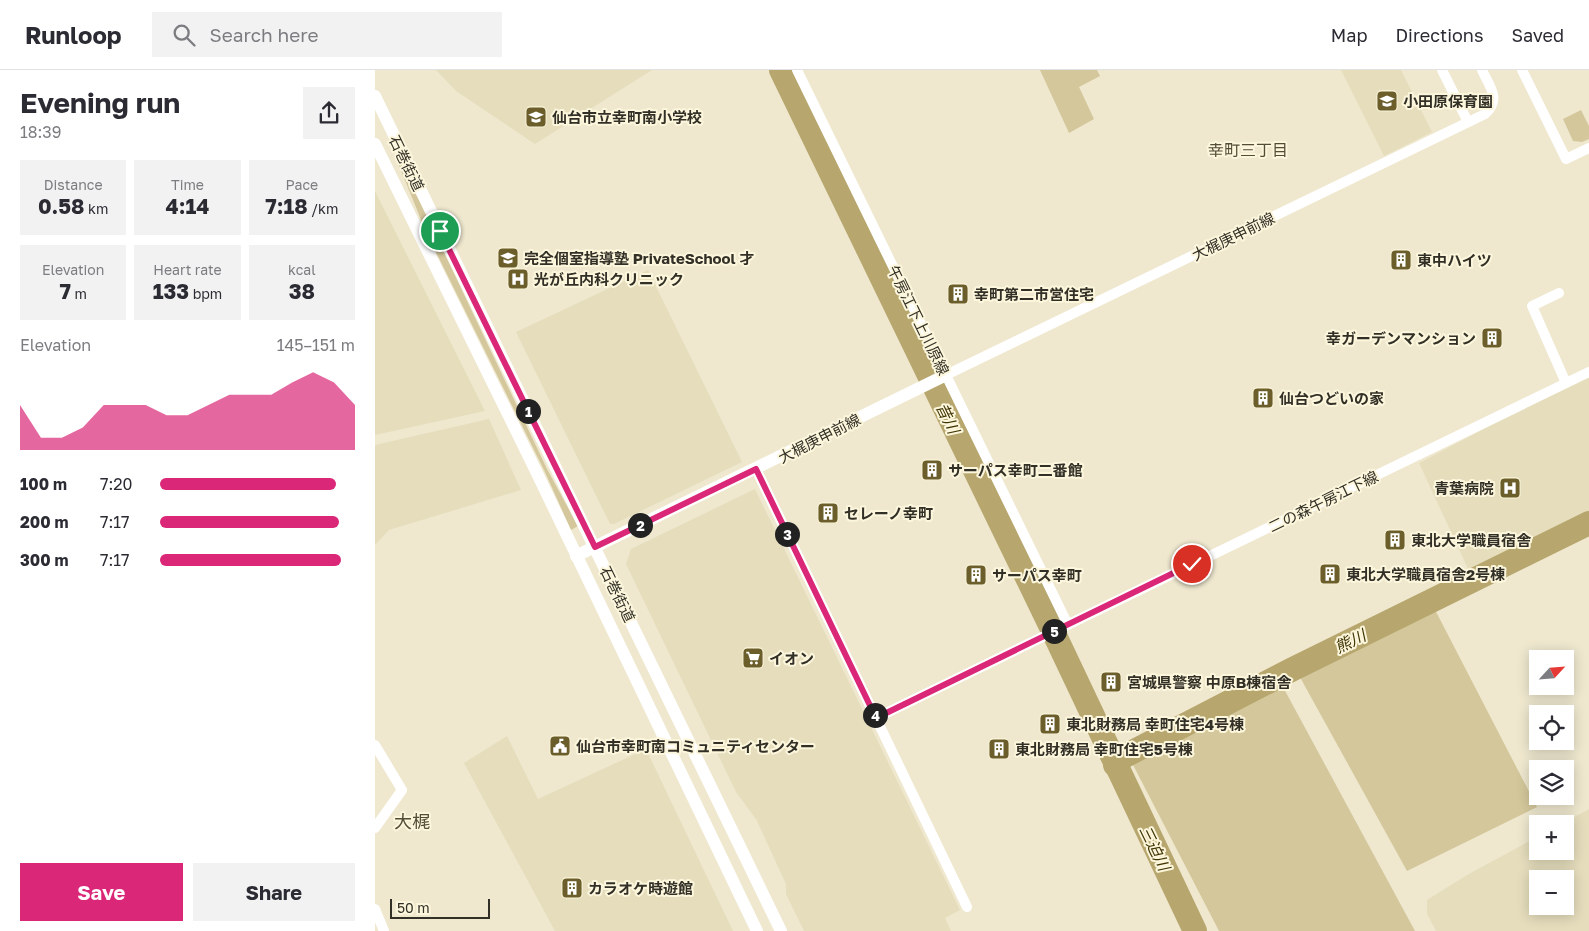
<!DOCTYPE html>
<meta charset="utf-8">
<style>
:root{--surface:#fff;--page:#f2f2f3;--text:#2b2b33;--muted:#7c7c81;--line:#e1e1e2;--accent:#db2777}
body{margin:0;font-family:"Golos Text","Noto Sans JP",sans-serif;background:var(--page);color:var(--text);height:100vh;display:flex;flex-direction:column;font-size:19px;white-space:nowrap}
*{box-sizing:border-box;margin:0}
p{font-size:16px;color:var(--muted)}
.icon{flex:none;width:28px;height:28px;fill:none;stroke:currentColor;stroke-width:2;stroke-linecap:round;stroke-linejoin:round}
.map{position:relative;flex:1;overflow:hidden}
.panel{display:flex;flex-direction:column;background:var(--surface);width:375px}
.panel>*{flex:none}
.needle{width:32px;rotate:64deg}
.tools{position:absolute;left:1154px;top:580px;display:grid;gap:10px}
.tools a{display:grid;place-items:center;width:45px;height:45px;border-radius:0px;background:var(--surface);box-shadow:0 2px 12px #0003;font-size:25px}
.scale{position:absolute;left:15px;bottom:12px;width:100px;box-sizing:border-box;padding-left:5px;border:2px solid #322f26;border-top:0;font-size:14px;line-height:18px;white-space:nowrap;color:#322f26;-webkit-text-stroke:4px #fcf6dc;paint-order:stroke}
.pin{position:absolute;display:grid;place-items:center;width:42px;height:42px;color:#fff;margin:-21px;border:2px solid #fff;border-radius:50%;box-shadow:0 1px 5px #0007}
.km{position:absolute;width:25px;height:25px;margin:-12px;border-radius:50%;background:#222;color:#fff;font-size:14px;line-height:25px;text-align:center}
.round{display:grid;place-items:center;flex:none;width:52px;height:52px;border-radius:0px;background:var(--page)}
.overview{display:flex;align-items:center;justify-content:space-between;height:85px;padding:0 20px}
h1{font-size:28px;font-weight:700;line-height:38px}
.figures{display:grid;grid-template-columns:repeat(3,1fr);gap:8px;height:85px;padding:5px 20px}
.figures div{display:grid;align-content:center;border-radius:0px;background:var(--page);text-align:center}
.figures b{font-size:21px;font-weight:700}
.figures small{font-size:14px;font-weight:400}
.figures p{font-size:14px}
.chart{height:140px;padding:10px 20px}
.chart p{display:flex;justify-content:space-between}
.chart svg{width:100%;height:90px;margin-top:5px;fill:var(--accent);opacity:.7}
.primary-button{display:flex;gap:10px;margin-top:auto;padding:10px 20px}
.primary-button a{flex:1;height:58px;border-radius:0px;background:var(--accent);color:#fff;font-size:20px;font-weight:700;line-height:58px;text-align:center}
.primary-button a+a{background:var(--page);color:var(--text)}
ul{padding:0 20px;list-style:none;font-size:16px}
li{display:grid;grid-template-columns:80px 60px 1fr;align-items:center;height:38px}
li i{height:12px;border-radius:6px;background:var(--accent)}
header{display:flex;align-items:center;gap:30px;box-sizing:border-box;height:70px;padding:0 25px;background:var(--surface);border-bottom:1px solid var(--line)}
header strong{font-size:24px}
nav{display:flex;gap:28px;margin-inline-start:auto;font-size:18px}
.search{width:350px;height:45px;background:var(--page);display:flex;align-items:center;gap:12px;box-sizing:border-box;padding:0 18px;border-radius:0px;color:var(--muted);font-size:19px}
main{display:flex;flex:1;min-height:0}
.map>svg:first-child{display:block}
.built{fill:#e5ddbc;fill-rule:evenodd}
.green{fill:#d3c79b}
.lines{fill:none;stroke-linecap:round;stroke-linejoin:round}
.river{stroke:#b7a76e;stroke-width:24}
.minor{stroke:#fff;stroke-width:10}
.tertiary{stroke:#fff;stroke-width:12}
.route-casing{stroke:#fff;stroke-width:10}
.route{stroke:#db2777;stroke-width:6}
.labels{text-anchor:middle;dominant-baseline:central;stroke-width:4;stroke-linejoin:round;paint-order:stroke}
.poi-label{font-size:15px;font-weight:bold;fill:#322f26;stroke:#fcf6dc;text-anchor:start}
.street-label{font-size:15px;fill:#322f26;stroke:#fcf6dc}
.neighbourhood-label{font-size:16px;fill:#534d38;stroke:#fcf6dc}
.water-label{font-size:16px;font-style:italic;fill:#403504;stroke:#fcf6dc}
.quarter-label{font-size:18px;fill:#534d38;stroke:#fcf6dc}
</style>
<header>
<strong>Runloop</strong>
<div class="search"><svg class="icon" aria-label="search" viewBox="0 0 24 24"><circle cx="10" cy="10" r="6"/><path d="M15 15l6 6"/></svg>Search here</div>
<nav><a>Map</a><a>Directions</a><a>Saved</a></nav>
</header>
<main>
<section class="panel">
<div class="overview"><div><h1>Evening run</h1><p>18:39</p></div><a class="round"><svg class="icon" aria-label="share" viewBox="0 0 24 24"><path d="M12 15V3M7 8l5-5 5 5M5 13v7h14v-7"/></svg></a></div>
<div class="figures">
<div><p>Distance</p><b>0.58<small> km</small></b></div>
<div><p>Time</p><b>4:14</b></div>
<div><p>Pace</p><b>7:18<small> /km</small></b></div>
</div>
<div class="figures">
<div><p>Elevation</p><b>7<small> m</small></b></div>
<div><p>Heart rate</p><b>133<small> bpm</small></b></div>
<div><p>kcal</p><b>38</b></div>
</div>
<div class="chart"><p><span>Elevation</span>145–151 m</p>
<svg viewBox="0 0 160 44" preserveAspectRatio="none"><path d="M0 44V22L10 38L20 38L30 33L40 22L50 22L60 22L70 27L80 27L90 22L100 17L110 17L120 17L130 11L140 6L150 11L160 22V44z"/></svg>
</div>
<ul>
<li><b>100 m</b>7:20<i style="width:90%"></i></li>
<li><b>200 m</b>7:17<i style="width:92%"></i></li>
<li><b>300 m</b>7:17<i style="width:93%"></i></li>
</ul>
<div class="primary-button"><a>Save</a><a>Share</a></div>
</section>
<div class="map">
<svg width="1214" height="861" viewBox="0 0 1214 861">
<rect width="100%" height="100%" fill="#efe8cf"/>
<g class="built">
<path d="M61 0H277L160 74 81 21Z"/>
<path d="M966 0H1026L1057 62 1009 86Z"/>
<path d="M0 121 110 341 0 365Z"/>
<path d="M273 200 367 392 239 454H235L141 262Z"/>
<path d="M1214 304V444L1095 503 1044 393Z"/>
<path d="M114 349 146 420 14 460 0 475V375Z"/>
<path d="M380 419 585 840 570 848 576 861H429L411 824V814L381 749 361 722 251 494 256 479Z"/>
<path d="M132 666 163 729 271 679 358 861H180L89 693Z"/>
<path d="M1214 739V861H1061L1052 844V830L1092 805 1162 767V781H1190V754H1187ZM1162 809H1190V836H1162Z"/>
</g>
<g class="green">
<path d="M665 0H722L725 6 704 17 719 49 694 63Z"/>
<path d="M1206 40 1214 56V69L1207 72 1198 71 1188 49Z"/>
<path d="M26 92 172 399 203 456 196 460 169 400 51 162 23 93Z"/>
<path d="M1056 532 1162 737 1032 801 921 600Z"/>
<path d="M908 617 1040 861H844L756 691Z"/>
</g>
<g class="lines">
<g class="river">
<path d="M406 0 675 555 820 861"/>
<path d="M740 695 744 689 916 600 1214 453"/>
</g>
<g class="minor">
<path d="M422 0 693 555"/>
<path d="M1067 0 1093 52"/>
<path d="M1147 0 1191 89 1214 78"/>
<path d="M1184 223 1157 236 1191 313"/>
<path d="M571 305 1110 44C1127 29 1114 16 1107 0"/>
<path d="M381 399 592 837"/>
<path d="M501 648 1214 302"/>
<path d="M0 675 27 720 0 758"/>
<path d="M0 839 9 861"/>
</g>
<g class="tertiary">
<path d="M0 26 406 861"/>
<path d="M0 74 160 399 382 861"/>
<path d="M201 486 571 305"/>
</g>
</g>
<g class="lines">
<g class="route-casing">
<path id="route" d="M65 161 220 477 381 399 501 648 817 494"/>
</g>
<use href="#route" class="route"/>
</g>
<defs>
<g id="school-square" transform="scale(1.125)"><rect x="-9" y="-9" width="18" height="18" rx="4" fill="#6b5e2b" stroke="#fcf6dc"/><path d="M0-5L7-2L0 1L-7-2ZM-4 1L0 2.5L4 1V4Q0 6-4 4Z" fill="#fff"/></g>
<g id="building-square" transform="scale(1.125)"><rect x="-9" y="-9" width="18" height="18" rx="4" fill="#6b5e2b" stroke="#fcf6dc"/><path d="M-4-6H4V6H1V3H-1V6H-4ZM-2.5-4.3h1.7v1.8h-1.7ZM.8-4.3h1.7v1.8H.8ZM-2.5-1h1.7V.8h-1.7ZM.8-1h1.7V.8H.8Z" fill="#fff"/></g>
<g id="hospital-square" transform="scale(1.125)"><rect x="-9" y="-9" width="18" height="18" rx="4" fill="#6b5e2b" stroke="#fcf6dc"/><path d="M-5-5h3v3.5h4V-5h3V5h-3V1.5h-4V5h-3Z" fill="#fff"/></g>
<g id="supermarket-square" transform="scale(1.125)"><rect x="-9" y="-9" width="18" height="18" rx="4" fill="#6b5e2b" stroke="#fcf6dc"/><path d="M-6-5.5h2.5l.6 2H6L4.5 2H-2.5L-4.4-4H-6ZM-1.5 3.2a1.3 1.3 0 1 0 .1 0ZM3 3.2a1.3 1.3 0 1 0 .1 0Z" fill="#fff"/></g>
<g id="civic-square" transform="scale(1.125)"><rect x="-9" y="-9" width="18" height="18" rx="4" fill="#6b5e2b" stroke="#fcf6dc"/><path d="M-.6-6.5H3V-4.5H.6V-3L4-1V1h2V6H-6V1h2V-1L-.6-3ZM-1.2 2.5V6h2.4V2.5Z" fill="#fff"/></g>
</defs>
<g fill-rule="evenodd">
<use href="#school-square" x="1012" y="31"/>
<use href="#school-square" x="161" y="47"/>
<use href="#school-square" x="133" y="188"/>
<use href="#building-square" x="1026" y="190"/>
<use href="#hospital-square" x="143" y="209"/>
<use href="#building-square" x="583" y="224"/>
<use href="#building-square" x="1117" y="268"/>
<use href="#building-square" x="888" y="328"/>
<use href="#building-square" x="557" y="400"/>
<use href="#hospital-square" x="1135" y="418"/>
<use href="#building-square" x="453" y="443"/>
<use href="#building-square" x="1020" y="470"/>
<use href="#building-square" x="955" y="504"/>
<use href="#building-square" x="601" y="505"/>
<use href="#supermarket-square" x="378" y="588"/>
<use href="#building-square" x="736" y="612"/>
<use href="#building-square" x="675" y="654"/>
<use href="#civic-square" x="185" y="676"/>
<use href="#building-square" x="624" y="679"/>
<use href="#building-square" x="197" y="818"/>
</g>
<g class="labels">
<g class="poi-label">
<text x="1028" y="31">小田原保育園</text>
<text x="177" y="47">仙台市立幸町南小学校</text>
<text x="149" y="188">完全個室指導塾 PrivateSchool 才</text>
<text x="1042" y="190">東中ハイツ</text>
<text x="159" y="209">光が丘内科クリニック</text>
<text x="599" y="224">幸町第二市営住宅</text>
<text x="1101" y="268" text-anchor="end">幸ガーデンマンション</text>
<text x="904" y="328">仙台つどいの家</text>
<text x="573" y="400">サーパス幸町二番館</text>
<text x="1119" y="418" text-anchor="end">青葉病院</text>
<text x="469" y="443">セレーノ幸町</text>
<text x="1036" y="470">東北大学職員宿舎</text>
<text x="971" y="504">東北大学職員宿舎2号棟</text>
<text x="617" y="505">サーパス幸町</text>
<text x="394" y="588">イオン</text>
<text x="752" y="612">宮城県警察 中原B棟宿舎</text>
<text x="691" y="654">東北財務局 幸町住宅4号棟</text>
<text x="201" y="676">仙台市幸町南コミュニティセンター</text>
<text x="640" y="679">東北財務局 幸町住宅5号棟</text>
<text x="213" y="818">カラオケ時遊館</text>
</g>
<g class="street-label">
<text transform="translate(32 93) rotate(64)">石巻街道</text>
<text transform="translate(858 166) rotate(-26)">大梶庚申前線</text>
<text transform="translate(544 250) rotate(64)">午房江下上川原線</text>
<text transform="translate(444 368) rotate(-27)">大梶庚申前線</text>
<text transform="translate(948 431) rotate(-26)">二の森午房江下線</text>
<text transform="translate(243 524) rotate(64)">石巻街道</text>
</g>
<g class="neighbourhood-label">
<text x="873" y="80">幸町三丁目</text>
</g>
<g class="water-label">
<text transform="translate(573 348) rotate(64)">昔川</text>
<text transform="translate(975 571) rotate(-26)">熊川</text>
<text transform="translate(780 778) rotate(64)">三迫川</text>
</g>
<g class="quarter-label">
<text x="37" y="751">大梶</text>
</g>
</g>
</svg>
<div class="tools">
<a><svg class="needle" viewBox="-14 -14 28 28"><path d="M0-13l5 13h-10z" fill="#e53935"/><path d="M0 13l5-13h-10z" fill="#7c7c81"/></svg></a>
<a><svg class="icon" aria-label="locate" viewBox="0 0 24 24"><circle cx="12" cy="12" r="6"/><path d="M12 2v4M12 18v4M2 12h4M18 12h4"/></svg></a>
<a><svg class="icon" aria-label="layers" viewBox="0 0 24 24"><path d="M12 4l9 5-9 5-9-5zM3 14l9 5 9-5"/></svg></a>
<a>+</a>
<a>−</a>
</div>
<div class="scale">50 m</div>
<div class="pin" style="left:65px;top:161px;background:#1e9e55"><svg class="icon" aria-label="arrive" viewBox="0 0 24 24"><path d="M6 21V4h12l-3 4 3 4H6"/></svg></div>
<div class="pin" style="left:817px;top:494px;background:#d93025"><svg class="icon" aria-label="check" viewBox="0 0 24 24"><path d="M5 12l5 5 9-10"/></svg></div>
<b class="km" style="left:153px;top:341px">1</b>
<b class="km" style="left:265px;top:455px">2</b>
<b class="km" style="left:412px;top:464px">3</b>
<b class="km" style="left:500px;top:645px">4</b>
<b class="km" style="left:679px;top:561px">5</b>
</div>
</main>
